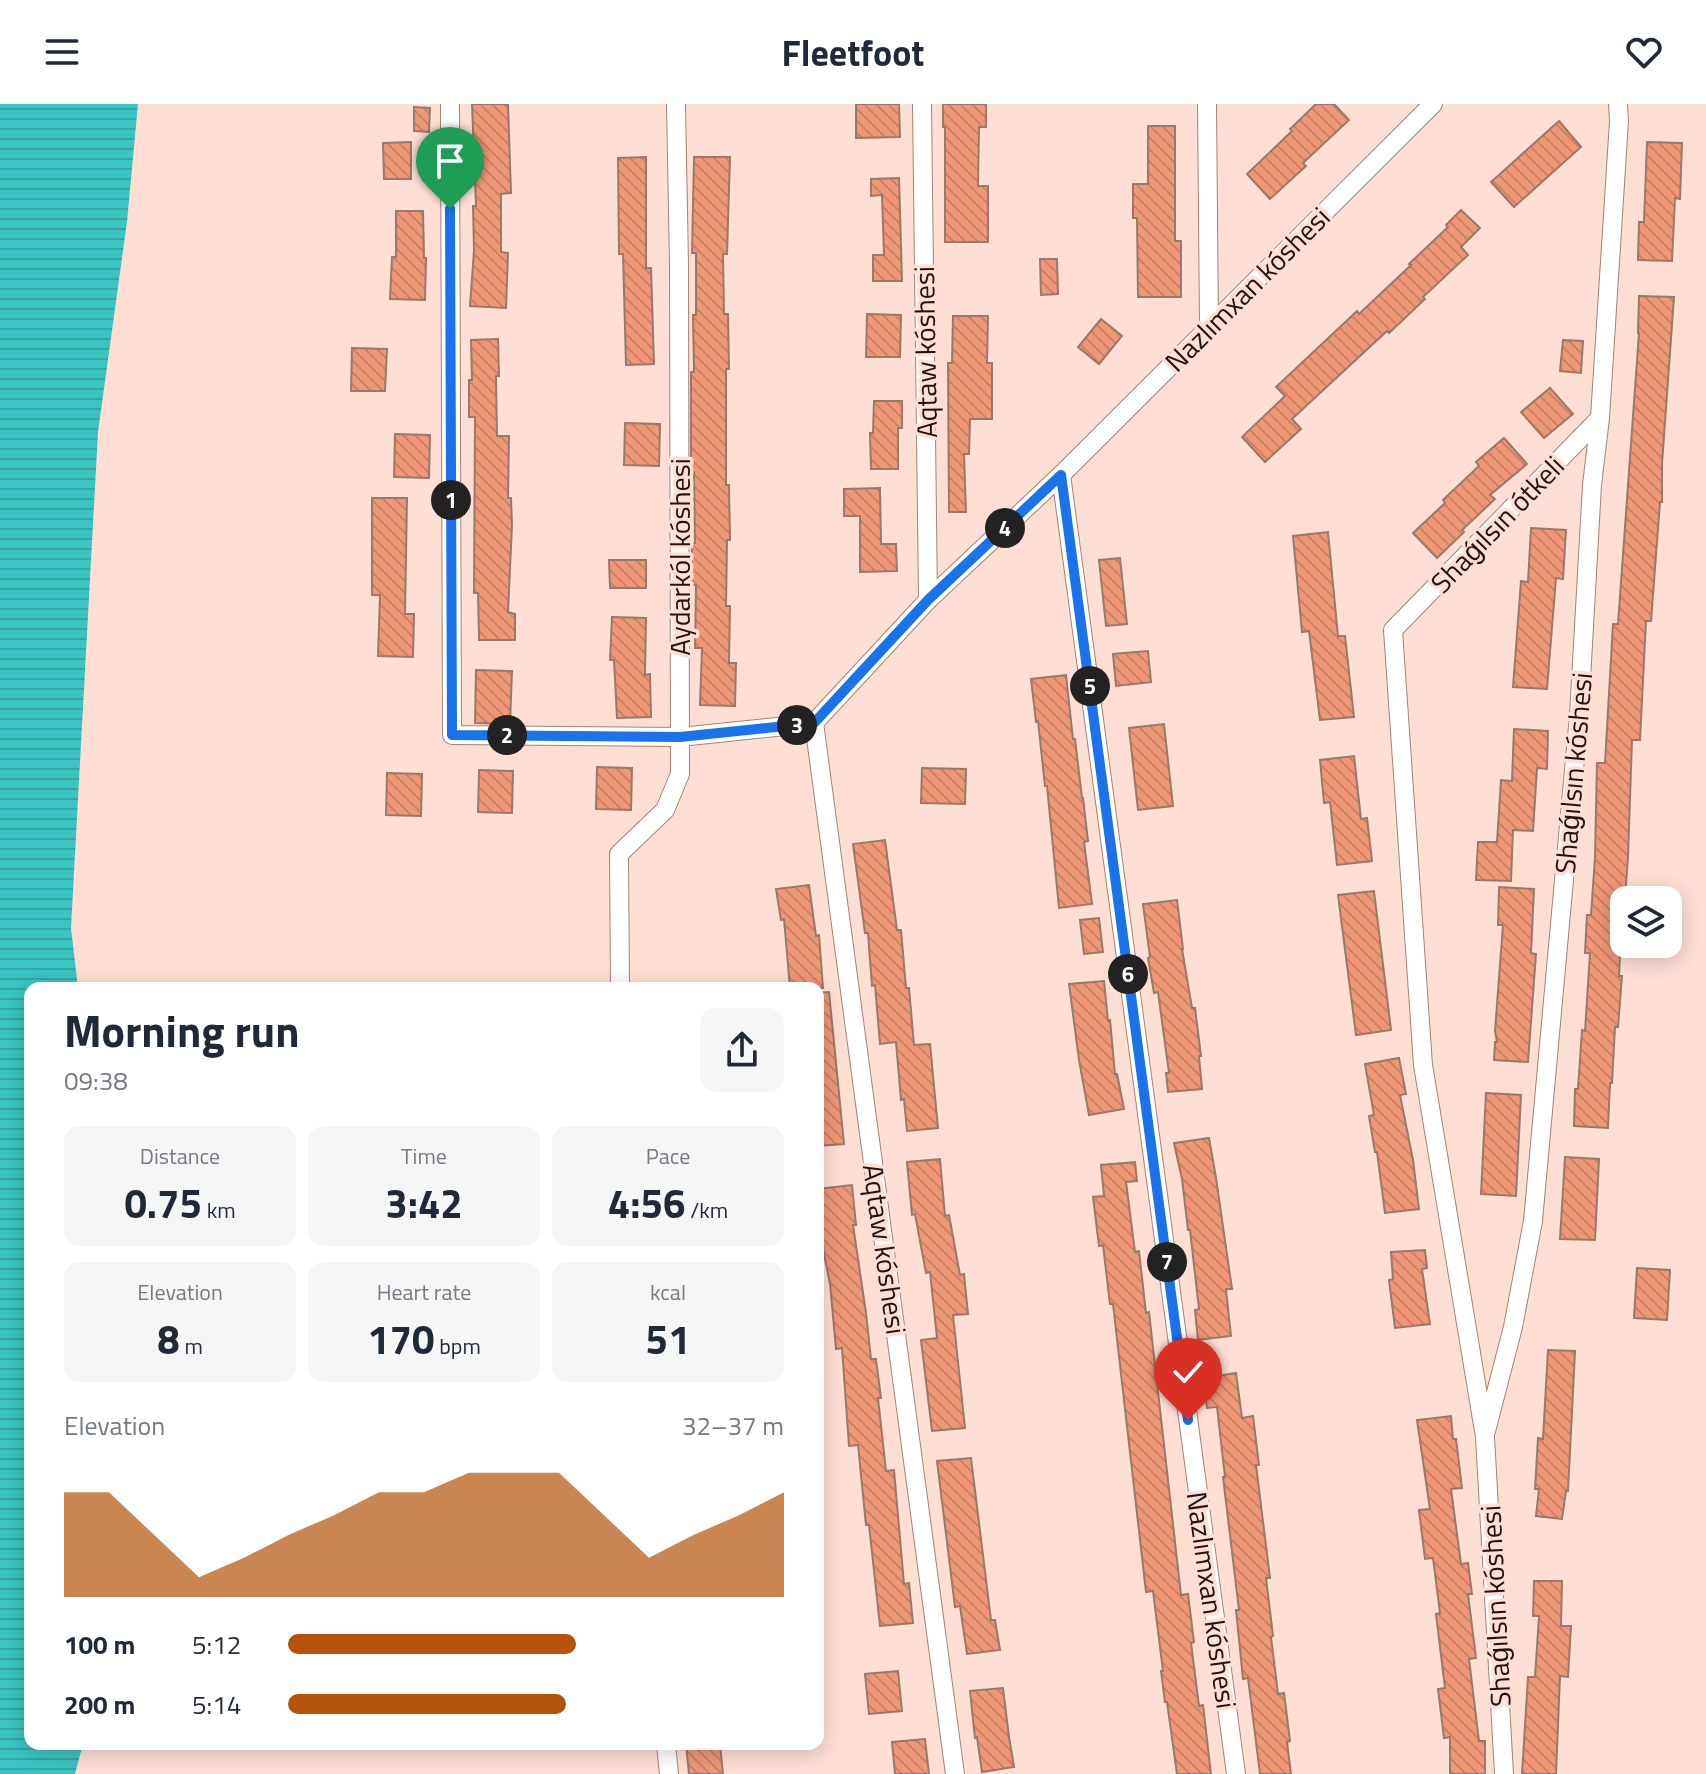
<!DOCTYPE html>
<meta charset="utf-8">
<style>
:root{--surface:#fff;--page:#f6f6f7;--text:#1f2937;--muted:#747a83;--accent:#b45309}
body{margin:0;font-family:"Titillium Web",sans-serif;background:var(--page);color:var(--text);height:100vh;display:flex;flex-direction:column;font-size:30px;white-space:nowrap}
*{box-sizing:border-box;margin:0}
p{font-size:26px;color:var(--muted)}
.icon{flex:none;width:44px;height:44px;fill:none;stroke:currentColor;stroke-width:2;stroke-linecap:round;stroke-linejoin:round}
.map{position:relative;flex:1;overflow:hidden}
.panel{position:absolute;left:24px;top:878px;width:800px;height:768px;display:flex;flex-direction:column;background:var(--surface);border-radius:16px;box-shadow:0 4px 20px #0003}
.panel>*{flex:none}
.fabs{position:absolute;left:1610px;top:782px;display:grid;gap:16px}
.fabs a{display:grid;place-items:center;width:72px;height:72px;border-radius:16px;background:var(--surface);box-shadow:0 4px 20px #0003;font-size:40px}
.pin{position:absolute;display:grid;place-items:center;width:68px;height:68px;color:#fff;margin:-82px -34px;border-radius:50% 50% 50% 0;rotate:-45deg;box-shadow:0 0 8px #0007}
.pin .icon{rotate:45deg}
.km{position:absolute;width:40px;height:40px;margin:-20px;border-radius:50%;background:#222;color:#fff;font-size:22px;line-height:40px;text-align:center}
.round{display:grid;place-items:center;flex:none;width:84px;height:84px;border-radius:16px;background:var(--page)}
.headline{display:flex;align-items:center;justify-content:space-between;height:136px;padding:0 40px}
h1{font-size:44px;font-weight:700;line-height:60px}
.stats{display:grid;grid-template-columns:repeat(3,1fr);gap:12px;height:136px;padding:8px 40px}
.stats div{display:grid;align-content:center;border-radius:16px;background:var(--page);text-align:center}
.stats b{font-size:40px;font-weight:700}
.stats small{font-size:22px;font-weight:400}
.stats p{font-size:22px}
.chart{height:224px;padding:16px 40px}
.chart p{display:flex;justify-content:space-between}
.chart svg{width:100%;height:144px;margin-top:8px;fill:var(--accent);opacity:.7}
ul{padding:0 40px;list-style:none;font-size:26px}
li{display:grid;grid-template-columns:128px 96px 1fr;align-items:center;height:60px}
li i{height:20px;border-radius:10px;background:var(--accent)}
header{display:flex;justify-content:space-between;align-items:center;height:104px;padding:0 40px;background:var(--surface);font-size:36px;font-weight:700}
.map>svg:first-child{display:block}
.water{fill:url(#water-rules)}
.building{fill:url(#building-back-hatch);stroke:#9a786b;stroke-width:2}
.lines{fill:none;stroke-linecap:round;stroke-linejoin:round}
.street-casing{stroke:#a58275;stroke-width:20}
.street{stroke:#fff;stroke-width:18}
.route-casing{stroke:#fff;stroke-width:16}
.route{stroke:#1a73e8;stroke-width:10}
.labels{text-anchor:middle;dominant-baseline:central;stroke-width:7;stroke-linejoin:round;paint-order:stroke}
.street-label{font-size:28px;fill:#21140f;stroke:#ffdfd4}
</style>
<header><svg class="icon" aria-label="menu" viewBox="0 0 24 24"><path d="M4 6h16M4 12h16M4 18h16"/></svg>Fleetfoot<svg class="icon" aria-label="heart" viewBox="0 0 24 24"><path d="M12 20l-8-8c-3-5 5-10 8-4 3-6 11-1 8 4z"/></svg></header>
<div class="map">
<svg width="1706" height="1670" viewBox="0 0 1706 1670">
<defs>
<pattern id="water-rules" width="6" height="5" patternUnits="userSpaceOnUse" patternTransform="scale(2)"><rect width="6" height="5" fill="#3bc5c2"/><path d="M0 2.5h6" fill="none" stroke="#34a8a6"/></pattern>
<pattern id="building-back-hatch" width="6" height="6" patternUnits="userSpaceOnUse" patternTransform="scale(2)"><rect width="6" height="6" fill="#ef9877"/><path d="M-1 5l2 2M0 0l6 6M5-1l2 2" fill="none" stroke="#cd8266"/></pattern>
</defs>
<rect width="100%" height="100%" fill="#ffdfd4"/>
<path class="water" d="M0 0H138L127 118 98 328 71 824 78 884H30V1640H83L75 1670H0Z"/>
<g class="building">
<path d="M472 0H508L511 89 501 90V148L508 149 506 204 470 202 474 147 473 102H476Z"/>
<path d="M856 0H899L900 33 856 34Z"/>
<path d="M943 0H986V23H979L978 82H988V138H945V23H943Z"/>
<path d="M1316 0H1334L1349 16 1303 59 1306 62 1270 95 1247 70 1292 27 1290 25Z"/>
<path d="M414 3 430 4 429 28 414 27Z"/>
<path d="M1559 17 1581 43 1514 103 1491 78Z"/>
<path d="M1148 22H1175V137H1181V193H1138L1137 114H1133V80H1148Z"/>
<path d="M411 38V75H384L383 39Z"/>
<path d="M1647 38 1682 39 1680 95 1675 94 1672 157 1638 156 1639 118H1644Z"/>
<path d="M646 53V164H651L654 260 626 261 623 150H619L618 54Z"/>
<path d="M694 53H730L727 150H723L724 210H728L729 265H726V381H729L730 436H727L726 502H730L729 559H736L735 602 700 601 702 544H695L696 481H692V439H695L694 368H691V268H694L693 211H696V149H692Z"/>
<path d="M899 74 902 177H873V151H884L882 91 871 92V75Z"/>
<path d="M1461 106 1480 124 1461 143 1468 151 1423 193 1425 195 1389 229 1387 227 1292 315 1301 325 1265 358 1242 333 1285 292 1276 283 1357 207 1359 210 1411 161 1409 160 1448 123 1446 121Z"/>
<path d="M396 107H423L424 154H426L425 196 390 195 392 153H396Z"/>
<path d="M1040 155H1057L1058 190 1041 191Z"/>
<path d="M1639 192 1674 193 1662 360V398H1660L1651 517H1646L1640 636H1632L1628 753 1624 808H1622L1619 872H1622L1618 923H1615L1612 979H1610L1608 1024 1574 1022 1575 985H1578L1582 926 1585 927 1590 849H1585L1587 811H1591L1595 753 1597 659H1605L1613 520H1618L1639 229H1638Z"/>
<path d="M867 210 901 211 900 253H866Z"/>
<path d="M953 212H988L987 259H992V315H970L969 350H964L966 408H949L948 259H952Z"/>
<path d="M1101 215 1122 232 1099 260 1078 243Z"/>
<path d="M498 235 499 272H496L497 332H509L508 394H511L512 421 508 508 515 510V536H479L478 489H474L475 313H469V276H472L471 236Z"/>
<path d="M1563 236 1583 237 1581 269 1560 267Z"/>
<path d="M352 244 387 245 385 287H351Z"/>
<path d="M1550 284 1573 310 1544 334 1521 308Z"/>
<path d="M874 297H902V324H898V365H871L870 329H873Z"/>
<path d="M625 319 660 320 659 362 624 361Z"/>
<path d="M395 330 430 331 429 374 394 373Z"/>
<path d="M1504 334 1527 360 1490 391 1495 395 1462 426 1464 428 1437 454 1413 429 1445 399 1443 396 1479 362 1476 358Z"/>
<path d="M880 384 881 440H896L897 467 860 468V412H844V385Z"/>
<path d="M372 394H407L405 510H414L413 553 378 552 380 491H372Z"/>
<path d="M1531 424 1566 426 1563 475 1556 474 1547 585 1513 583 1521 477 1528 478Z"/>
<path d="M1328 428 1338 532H1345L1354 613 1320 616 1309 527 1302 528 1293 432Z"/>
<path d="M1120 454 1127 520 1106 522 1099 456Z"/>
<path d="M609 456H646V484H610Z"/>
<path d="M612 513 646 514 645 571 650 570 651 613 617 614 614 556H610Z"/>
<path d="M1148 547 1151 578 1116 582 1113 550Z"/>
<path d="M476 566 512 567 510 620 475 619Z"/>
<path d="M1066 571 1073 635H1075L1082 694H1083L1088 737 1084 738 1092 800 1059 804 1047 682H1045L1038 617 1036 618 1031 575Z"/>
<path d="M1164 620 1173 702 1138 706 1129 624Z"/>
<path d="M1514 625 1548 627 1547 665 1537 664 1533 727 1513 726 1511 777 1476 776 1478 738H1497L1501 676 1512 677Z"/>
<path d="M1354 652 1361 715 1367 714 1372 757 1337 761 1330 698 1324 699 1320 656Z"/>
<path d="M597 663 632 664 631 706 596 705Z"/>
<path d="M922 664 966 665 965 700 921 699Z"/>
<path d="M479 666 513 667 512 709 478 708Z"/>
<path d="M387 669 422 670 421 712 386 711Z"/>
<path d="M885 736 897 826H901L906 884H909L914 941 930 940 938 1024 907 1027 904 995 901 996 896 938 880 940 875 881 872 882 868 829H865L853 740Z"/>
<path d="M809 781 816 832 819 831 823 884H790L784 815 781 816 776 785Z"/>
<path d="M1499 783 1534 785 1531 849 1536 850 1528 958 1494 956 1495 938H1497L1495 927 1503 821H1498Z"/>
<path d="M1374 787 1391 926 1356 931 1338 791Z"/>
<path d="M1177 796 1183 845H1182L1192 904H1195L1201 952H1199L1202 985 1168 988 1166 969H1169L1158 888 1154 889 1148 854 1150 853 1143 800Z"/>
<path d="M1099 814 1103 848 1084 850 1080 816Z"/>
<path d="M1104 877 1108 917 1110 916 1115 970H1117L1124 1005 1089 1011 1079 956 1069 880Z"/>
<path d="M829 888 844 1040 818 1042V889Z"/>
<path d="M1399 954 1406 990 1400 991 1413 1056 1419 1105 1385 1109 1377 1048H1375L1369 1012 1374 1011 1365 960Z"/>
<path d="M1486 989 1521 991 1516 1092 1481 1090Z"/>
<path d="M1209 1034 1216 1074 1232 1185H1226L1231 1232 1198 1236 1195 1206 1199 1205 1190 1126H1188L1182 1075 1174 1039Z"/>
<path d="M1565 1053 1599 1055 1595 1136 1560 1135Z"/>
<path d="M940 1055 945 1112 949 1111 960 1171 964 1170 968 1210 953 1211 965 1324 932 1327 921 1236 937 1234 930 1168 926 1169 915 1110 912 1111 907 1058Z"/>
<path d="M1135 1058 1137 1077 1126 1078 1135 1148 1139 1147 1146 1209 1149 1208 1181 1491 1188 1490 1194 1538 1191 1539 1199 1602 1203 1601 1211 1670H1177L1167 1598H1165L1161 1567H1163L1153 1487 1146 1488 1113 1200H1110L1103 1141 1099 1142 1093 1093 1104 1092 1101 1061Z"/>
<path d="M852 1081 856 1121H853L866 1209 871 1255H876L881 1294H878L886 1367 894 1366 904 1480 909 1479 913 1519 880 1522 869 1421H866L858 1341 849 1342 842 1244 836 1245 830 1180 824 1150 818 1085Z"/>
<path d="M1425 1146 1427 1164 1422 1165 1430 1220 1395 1224 1389 1176 1393 1175 1391 1148Z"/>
<path d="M1637 1164 1670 1166 1667 1216 1634 1214Z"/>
<path d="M1548 1246 1575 1247 1568 1387H1566L1562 1415 1536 1412 1539 1385H1535L1538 1334 1543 1335Z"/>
<path d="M1236 1269 1242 1314 1253 1312 1259 1361H1256L1270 1474H1266L1273 1532 1271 1533 1278 1590 1284 1589 1290 1637 1287 1638 1291 1670H1260L1248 1574 1243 1575 1236 1506H1239L1223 1373H1225L1217 1303 1207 1304 1203 1274Z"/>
<path d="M1451 1312 1453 1335H1456L1462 1384 1451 1385 1461 1460 1468 1459 1472 1490H1468L1476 1554 1469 1555 1479 1637H1485V1670H1450V1633L1444 1634 1438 1585 1445 1584 1436 1510 1440 1509 1433 1454 1425 1455 1419 1406 1430 1405 1417 1316Z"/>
<path d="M971 1354 991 1516H995L1000 1546 967 1550 960 1502 955 1503 937 1357Z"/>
<path d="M1534 1477H1562L1561 1522H1571L1568 1573 1560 1572 1556 1670H1522L1528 1573H1535L1539 1512H1533Z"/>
<path d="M898 1567 902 1607 869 1610 865 1570Z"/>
<path d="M1003 1584 1009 1633 1014 1663 982 1668 977 1633 975 1634 970 1587Z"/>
<path d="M925 1635 929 1670H895L892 1638Z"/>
<path d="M686 1640H720L723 1670H689Z"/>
</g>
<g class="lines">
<g class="street-casing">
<g id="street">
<path d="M450 0 452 631 680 633 814 619 928 496 1061 371 1433 0"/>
<path d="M922 0 928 496"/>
<path d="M1207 0 1209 223"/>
<path d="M1061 371 1236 1670"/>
<path d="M814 619 955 1670"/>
<path d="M620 884 619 750 665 706 680 670 679 161 676 0"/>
<path d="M1486 1327 1513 1223 1533 1117 1579 611 1592 381 1600 314 1619 17 1618 0"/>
<path d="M666 1640 669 1670"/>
<path d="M1504 1670 1485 1333 1423 961 1393 526 1600 314"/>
</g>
</g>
<use href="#street" class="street"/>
</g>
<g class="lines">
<g class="route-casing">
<path id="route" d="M450 105 452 631 680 633 814 619 928 496 1061 371 1188 1316"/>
</g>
<use href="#route" class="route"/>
</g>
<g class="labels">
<g class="street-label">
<text transform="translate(1247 185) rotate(-45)">Nazlımxan kóshesi</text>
<text transform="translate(925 248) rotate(-91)">Aqtaw kóshesi</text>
<text transform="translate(1497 420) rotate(-46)">Shaǵılsın ótkeli</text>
<text transform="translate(679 453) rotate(-90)">Aydarkól kóshesi</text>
<text transform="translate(1573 669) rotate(-85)">Shaǵılsın kóshesi</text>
<text transform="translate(885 1145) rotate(82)">Aqtaw kóshesi</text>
<text transform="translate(1212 1496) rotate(82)">Nazlımxan kóshesi</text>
<text transform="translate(1495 1502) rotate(-93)">Shaǵılsın kóshesi</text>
</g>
</g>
</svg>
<div class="fabs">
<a><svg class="icon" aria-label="layers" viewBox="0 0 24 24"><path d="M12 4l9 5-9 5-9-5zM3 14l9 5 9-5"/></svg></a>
</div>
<div class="pin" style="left:450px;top:105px;background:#1e9e55"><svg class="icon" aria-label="arrive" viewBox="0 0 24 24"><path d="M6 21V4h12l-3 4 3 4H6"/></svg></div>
<div class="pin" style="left:1188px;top:1316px;background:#d93025"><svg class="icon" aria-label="check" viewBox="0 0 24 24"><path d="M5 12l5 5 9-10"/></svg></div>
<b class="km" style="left:451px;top:396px">1</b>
<b class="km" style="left:507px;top:631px">2</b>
<b class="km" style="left:797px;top:621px">3</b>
<b class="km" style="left:1005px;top:424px">4</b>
<b class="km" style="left:1090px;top:582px">5</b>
<b class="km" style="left:1128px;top:870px">6</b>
<b class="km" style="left:1167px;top:1158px">7</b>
<section class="panel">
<div class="headline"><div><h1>Morning run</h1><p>09:38</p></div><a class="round"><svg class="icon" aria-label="share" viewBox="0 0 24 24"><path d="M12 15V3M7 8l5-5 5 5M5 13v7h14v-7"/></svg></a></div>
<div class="stats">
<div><p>Distance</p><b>0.75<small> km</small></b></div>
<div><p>Time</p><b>3:42</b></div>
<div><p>Pace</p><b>4:56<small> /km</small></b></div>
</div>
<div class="stats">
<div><p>Elevation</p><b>8<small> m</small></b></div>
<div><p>Heart rate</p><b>170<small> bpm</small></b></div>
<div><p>kcal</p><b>51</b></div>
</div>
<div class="chart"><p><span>Elevation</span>32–37 m</p>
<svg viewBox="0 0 160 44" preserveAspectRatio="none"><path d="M0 44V12L10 12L20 25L30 38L40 32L50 25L60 19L70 12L80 12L90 6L100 6L110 6L120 19L130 32L140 25L150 19L160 12V44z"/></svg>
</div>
<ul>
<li><b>100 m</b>5:12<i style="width:58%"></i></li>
<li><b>200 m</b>5:14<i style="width:56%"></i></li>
</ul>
</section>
</div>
